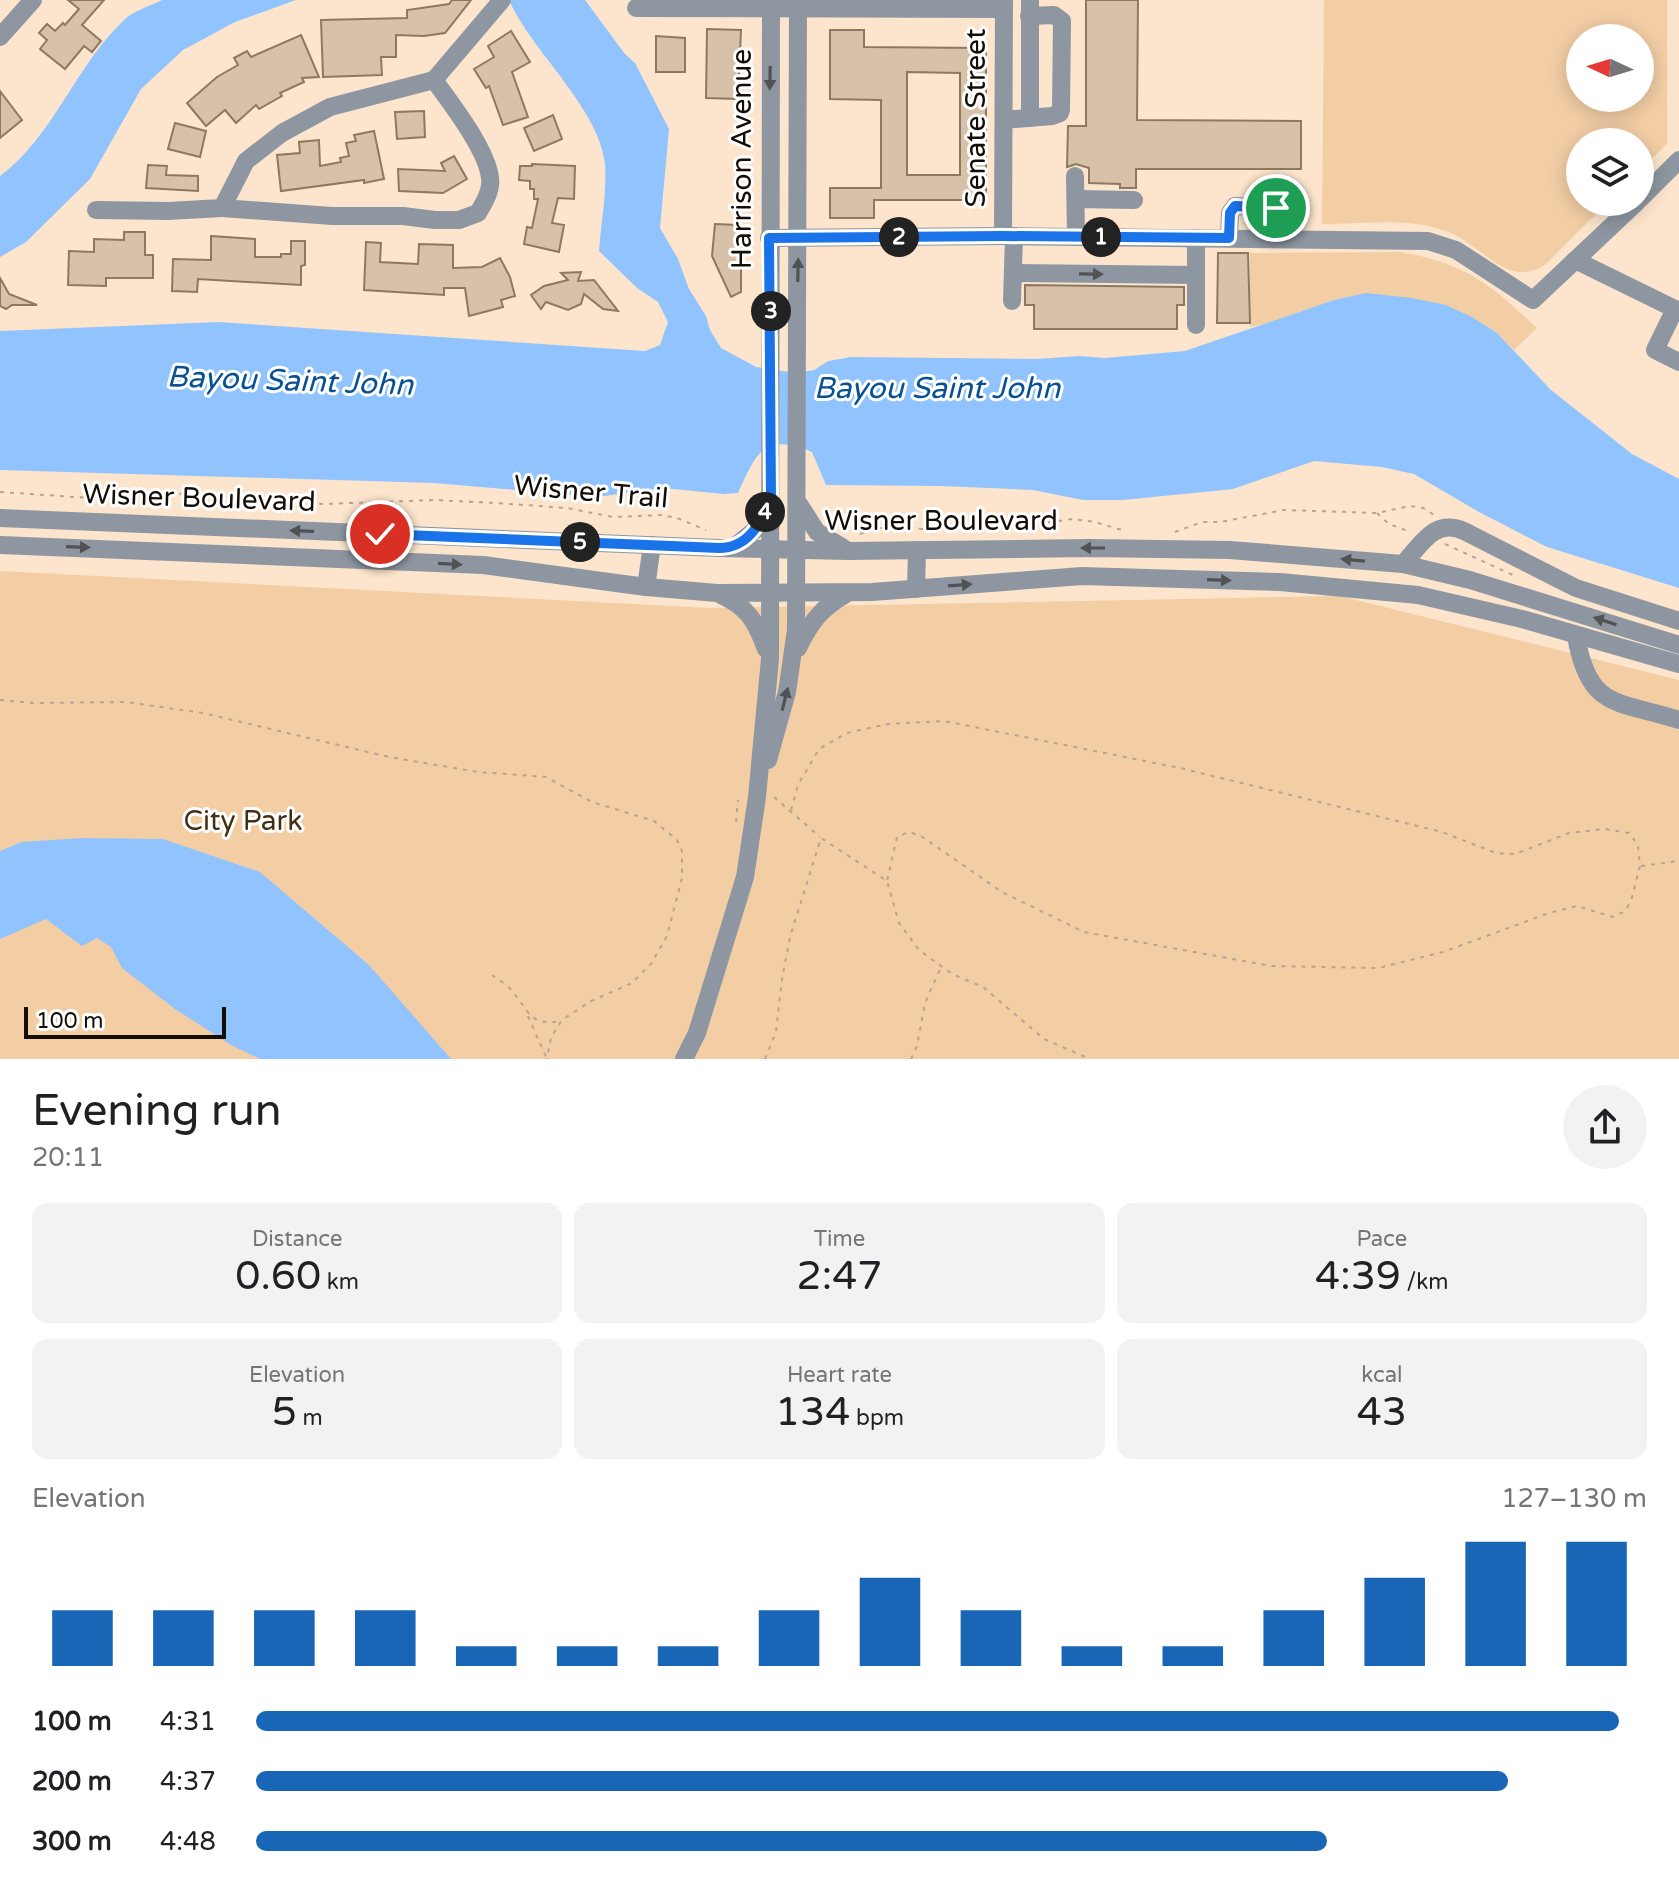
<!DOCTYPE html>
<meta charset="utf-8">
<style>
:root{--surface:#fff;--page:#f2f2f2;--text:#202124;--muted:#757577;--accent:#1866b5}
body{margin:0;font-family:"Varela Round",sans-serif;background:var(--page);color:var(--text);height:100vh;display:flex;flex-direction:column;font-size:30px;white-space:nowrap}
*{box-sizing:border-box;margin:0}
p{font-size:26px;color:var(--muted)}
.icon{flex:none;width:44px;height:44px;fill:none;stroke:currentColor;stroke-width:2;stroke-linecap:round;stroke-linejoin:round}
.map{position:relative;height:1059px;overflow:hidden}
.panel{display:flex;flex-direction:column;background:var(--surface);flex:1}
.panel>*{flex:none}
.needle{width:52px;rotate:274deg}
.fabs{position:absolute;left:1566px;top:24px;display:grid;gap:16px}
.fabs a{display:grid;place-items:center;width:88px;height:88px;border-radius:50%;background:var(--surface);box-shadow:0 4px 20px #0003;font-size:40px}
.scale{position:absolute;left:24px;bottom:20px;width:202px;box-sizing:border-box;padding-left:8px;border:4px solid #140d05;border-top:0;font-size:22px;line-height:28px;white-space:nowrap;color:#140d05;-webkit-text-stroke:6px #fff;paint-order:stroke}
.pin{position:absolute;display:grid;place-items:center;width:68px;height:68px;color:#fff;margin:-34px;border:4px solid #fff;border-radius:50%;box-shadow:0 2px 8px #0007}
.km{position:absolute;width:40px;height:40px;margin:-20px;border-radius:50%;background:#222;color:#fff;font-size:22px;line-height:40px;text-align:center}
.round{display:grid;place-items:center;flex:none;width:84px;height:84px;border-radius:42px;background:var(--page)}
.head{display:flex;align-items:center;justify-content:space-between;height:136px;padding:0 32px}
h1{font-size:44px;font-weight:600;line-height:60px}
.figures{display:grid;grid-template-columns:repeat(3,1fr);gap:12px;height:136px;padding:8px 32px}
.figures div{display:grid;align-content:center;border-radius:16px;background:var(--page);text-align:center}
.figures b{font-size:40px;font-weight:600}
.figures small{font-size:22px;font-weight:400}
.figures p{font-size:22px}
.chart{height:224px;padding:16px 32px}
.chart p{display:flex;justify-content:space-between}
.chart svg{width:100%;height:144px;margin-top:8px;stroke:var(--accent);stroke-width:6}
ul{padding:0 32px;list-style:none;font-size:26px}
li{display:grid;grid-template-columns:128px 96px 1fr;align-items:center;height:60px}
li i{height:20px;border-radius:10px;background:var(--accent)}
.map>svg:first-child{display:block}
.green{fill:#f3cea5;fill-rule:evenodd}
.water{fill:#91c3fe}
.building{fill:#d7c1a9;stroke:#8d7862;stroke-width:2;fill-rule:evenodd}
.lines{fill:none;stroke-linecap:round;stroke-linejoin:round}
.path{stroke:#b6a490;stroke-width:2;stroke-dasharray:4 6;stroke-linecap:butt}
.minor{stroke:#8e97a1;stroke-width:18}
.oneway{fill:#515253}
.route-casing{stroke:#fff;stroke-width:16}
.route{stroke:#1a73e8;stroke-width:10}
.labels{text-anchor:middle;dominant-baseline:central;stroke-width:6;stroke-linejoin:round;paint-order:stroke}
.street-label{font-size:28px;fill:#140d05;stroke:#fff}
.park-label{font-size:28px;fill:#452f14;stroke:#fff}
.water-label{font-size:30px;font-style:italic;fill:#085094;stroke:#fff}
</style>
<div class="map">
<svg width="1679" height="1059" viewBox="0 0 1679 1059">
<rect width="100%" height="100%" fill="#fce5cc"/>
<g class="green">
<path d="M1324 0H1667V144L1640 170V142H1580V202H1608L1546 264C1510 289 1486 250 1453 234 1414 216 1365 224 1322 224ZM1640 38V98H1580V38Z"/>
<path d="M1400 252C1465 263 1490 284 1537 328L1514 350 1497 333 1472 317 1334 300 1268 323 1250 327V253Z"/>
<path d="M0 571 710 608 1340 596 1679 680V1059H0Z"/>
</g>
<g class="water">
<path d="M162 0H296L235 22 183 50 141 89 90 179 26 242 0 257V176C54 136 75 66 124 20 133 11 150 6 162 0Z"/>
<path d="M509 0H585L625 54 635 63 669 129 660 228 678 259 689 289 706 316 710 330 721 348 756 367 797 373 814 370 828 361 851 357 1037 359 1079 356 1105 358 1185 351 1334 300 1366 293 1412 298 1446 305 1472 317 1497 333 1551 390 1632 454 1679 479V588L1547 547 1479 512 1414 474 1382 467 1314 461 1233 489 1123 500H1083L1033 490 941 486 826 485 812 452C764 432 756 453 738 493L724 494 663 488 597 497 434 483 0 470V331L219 322 645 351 660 345 668 322 658 302 637 288 599 251C601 224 607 190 605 164 599 108 532 52 509 0Z"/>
<path d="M82 838 163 839 260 872 369 965 451 1059H260L231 1045 175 1009 122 968 111 947 97 938 82 946 46 919 0 939V851L22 842Z"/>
</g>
<g class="building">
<path d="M68 0H104L82 25 101 41 92 52 84 46 65 69 40 49 47 40 39 33 47 24 55 31 63 23 65 25 79 9Z"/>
<path d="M452 0H471L445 33 424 36 396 35V57H381L382 75 323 77 321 20 407 18V10L449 4Z"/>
<path d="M1086 0H1138L1137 120 1301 121V169H1136V188H1120V184L1089 183V168L1076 164 1067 167 1068 126H1086Z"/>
<path d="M707 29 741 30 738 99 706 98Z"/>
<path d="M830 30H864V47L986 48V200H874V218H830V188H881V100L830 99ZM907 72 960 73V175H907Z"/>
<path d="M511 31 530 62 512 72 528 117 503 125 489 86 486 88 474 69 494 57 488 46Z"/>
<path d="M301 35 319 77 302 78 304 82 280 93 282 96 259 109 256 105 236 123 225 110 206 126 187 103 217 77 238 65 234 58 247 51 251 57Z"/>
<path d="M656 36 685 38V72H656Z"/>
<path d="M0 91 22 120 0 138Z"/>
<path d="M424 111 425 137 397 139 395 112Z"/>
<path d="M553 115 562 139 534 151 524 128Z"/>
<path d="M175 123 206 131 200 157 168 149Z"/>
<path d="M374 131 384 179 364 183V180L281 191 277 155 300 153 299 142 319 140 320 166 341 162 340 158 349 156 346 143 356 141 354 135Z"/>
<path d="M454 156 467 179 443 193 399 191 398 169 445 171 441 163Z"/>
<path d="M532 164 575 166 574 199 558 198 552 223 564 225 559 252 524 244 527 227 532 228 538 199H534V189H530V181L519 180 520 166H532Z"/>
<path d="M148 165 167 166 166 175 198 176V191L146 188Z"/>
<path d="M715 224 738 225 737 238H741V292L731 297 712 256Z"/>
<path d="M124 232H145V255H153V278H106V286L68 285 69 251 94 252V239L124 240Z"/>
<path d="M211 236 255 239V257H281V254H291V241H305V265L301 266V285L198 279 197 292 172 291 173 259 211 260Z"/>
<path d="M366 242 381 243 380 262 418 264 419 244 453 245V268L482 267 500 258 510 277 515 296 501 300 503 307 469 316 465 288H444V295L364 290Z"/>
<path d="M1218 253H1248L1250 323H1217Z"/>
<path d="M581 272 578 281 594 280 618 311 603 309 584 294 581 304 568 310 546 302 541 309 531 295 544 286 568 280 561 273Z"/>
<path d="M0 278 9 294 37 305H12L6 309 0 306Z"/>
<path d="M1025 285 1184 287V305H1177V329H1034V305H1025Z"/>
</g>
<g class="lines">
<g class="path">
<path d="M0 492 105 499 169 493 324 504 434 500 496 503 567 508 613 517 662 515 677 518 706 530"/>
<path d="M1377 513 1389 524 1408 531"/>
<path d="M1175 532 1202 522H1220L1284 510 1377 513 1410 506 1423 508 1434 515"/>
<path d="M860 534 878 528 928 529 988 523 1019 526 1073 519 1095 522 1125 531"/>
<path d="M1445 544 1515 576"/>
<path d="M0 700 34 703 126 702 203 713 389 757 478 772 546 777 592 802 654 821 677 840 682 851V878L667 936 651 964 632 983 591 1001 562 1020 551 1037 547 1059"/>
<path d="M774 797 820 837"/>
<path d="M791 810 798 785 819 749 847 733 888 724 944 721 1180 768 1442 832 1496 853 1515 854 1569 833 1605 829 1629 833 1638 845 1640 866 1631 901 1625 911 1613 917 1577 906 1549 913 1443 952 1378 968 1271 966 1084 932 1002 892 921 836 909 832 897 837 887 881"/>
<path d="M736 822 738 800"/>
<path d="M1641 866 1679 861"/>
<path d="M492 975C499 980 508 985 513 992 530 1012 529 1026 561 1021"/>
<path d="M528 1016 546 1057"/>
<path d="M765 1059 776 1032 782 979 790 937 821 838 887 881 899 923 919 950 952 974 983 987 1044 1039 1090 1059"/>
<path d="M911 1059 917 1046 925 1003 941 967"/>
</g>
<g class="minor">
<path d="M1030 0V118"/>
<path d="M636 8 1004 9"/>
<path d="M0 37 33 0"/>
<path d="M1004 120 1052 116 1060 113 1061 110 1062 21 1054 15 1029 16"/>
<path d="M1075 176 1076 237"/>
<path d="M1076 199 1134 200"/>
<path d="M1640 199 1679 160"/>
<path d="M222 208 332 216H403L435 220H459L478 213C484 203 492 190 490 178 487 150 451 103 434 80"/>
<path d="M96 210 168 211 222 208 246 161 282 133 330 107 434 80 502 0"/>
<path d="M1003 236 1004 0"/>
<path d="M769 238 1003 236 1428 241 1456 250 1533 300 1637 202"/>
<path d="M1229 238 1230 213 1235 206 1276 208 1277 239"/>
<path d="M1575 260 1679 311"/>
<path d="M1013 273 1196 275"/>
<path d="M1012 301 1014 236"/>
<path d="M1675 309 1655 350 1679 362"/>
<path d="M1196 325V238"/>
<path d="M799 504 817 532 845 549"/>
<path d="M0 518 719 548 848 551 1089 548 1230 550 1403 564 1470 580 1679 645"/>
<path d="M0 545 483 565 646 587 717 593 872 592 1082 576 1280 582 1418 595 1522 619 1679 664"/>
<path d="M733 548 755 530 770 502"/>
<path d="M1403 564C1422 544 1434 518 1464 531L1576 588 1679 621"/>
<path d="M646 587 652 545"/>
<path d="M916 589 917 550"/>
<path d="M721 595C748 607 756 622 766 649"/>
<path d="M1576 636C1589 711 1618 700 1679 720"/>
<path d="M798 648C810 623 822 607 846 594"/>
<path d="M768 760 787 692 796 630 798 0"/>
<path d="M684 1059 697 1033 745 877 757 797 770 659 771 0"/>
</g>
</g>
<defs><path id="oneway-solid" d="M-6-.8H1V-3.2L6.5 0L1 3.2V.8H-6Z" transform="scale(2)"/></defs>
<g class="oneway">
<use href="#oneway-solid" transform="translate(770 78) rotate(91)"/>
<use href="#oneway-solid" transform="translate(798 270) rotate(-89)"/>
<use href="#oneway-solid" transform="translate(1091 274) rotate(1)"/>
<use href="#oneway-solid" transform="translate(302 531) rotate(-178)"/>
<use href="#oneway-solid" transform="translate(78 547) rotate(2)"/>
<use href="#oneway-solid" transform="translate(1093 548) rotate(-180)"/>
<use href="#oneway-solid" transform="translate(1353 560) rotate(-175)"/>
<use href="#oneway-solid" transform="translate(450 564) rotate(3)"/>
<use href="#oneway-solid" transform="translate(1219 580) rotate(2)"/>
<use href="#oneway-solid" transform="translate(960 585) rotate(-4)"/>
<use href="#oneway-solid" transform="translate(1605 621) rotate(-162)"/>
<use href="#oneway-solid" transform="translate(785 699) rotate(-76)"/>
</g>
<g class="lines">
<g class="route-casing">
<path id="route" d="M380 534 719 548C748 548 760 524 771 500L769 238 1003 236 1229 238 1230 213 1235 206 1276 208"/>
</g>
<use href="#route" class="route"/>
</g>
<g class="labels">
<g class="street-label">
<text transform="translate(976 118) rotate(-90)">Senate Street</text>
<text transform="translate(742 159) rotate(-90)">Harrison Avenue</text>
<text transform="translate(591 492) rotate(5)">Wisner Trail</text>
<text transform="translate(199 498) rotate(2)">Wisner Boulevard</text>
<text x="941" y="521">Wisner Boulevard</text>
</g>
<g class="park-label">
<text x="243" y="821">City Park</text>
</g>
<g class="water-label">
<text transform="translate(290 381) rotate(2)">Bayou Saint John</text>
<text x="937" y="388">Bayou Saint John</text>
</g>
</g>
</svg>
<div class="fabs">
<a><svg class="needle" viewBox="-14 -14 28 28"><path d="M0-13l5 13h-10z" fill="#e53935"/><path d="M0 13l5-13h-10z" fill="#757577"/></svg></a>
<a><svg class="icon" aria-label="layers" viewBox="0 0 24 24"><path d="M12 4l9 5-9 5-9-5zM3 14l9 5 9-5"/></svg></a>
</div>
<div class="scale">100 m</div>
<div class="pin" style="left:1276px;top:208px;background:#1e9e55"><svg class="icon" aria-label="arrive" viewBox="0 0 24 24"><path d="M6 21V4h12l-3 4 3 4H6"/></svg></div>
<div class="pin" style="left:380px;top:534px;background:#d93025"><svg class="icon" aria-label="check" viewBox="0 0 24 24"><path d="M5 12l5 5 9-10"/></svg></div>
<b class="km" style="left:1101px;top:237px">1</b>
<b class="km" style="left:899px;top:237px">2</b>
<b class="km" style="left:771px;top:311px">3</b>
<b class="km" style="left:765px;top:512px">4</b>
<b class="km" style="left:580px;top:542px">5</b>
</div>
<section class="panel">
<div class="head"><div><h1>Evening run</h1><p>20:11</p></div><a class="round"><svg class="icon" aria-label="share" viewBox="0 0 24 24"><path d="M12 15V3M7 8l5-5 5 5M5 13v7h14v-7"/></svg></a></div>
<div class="figures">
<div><p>Distance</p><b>0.60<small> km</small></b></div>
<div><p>Time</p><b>2:47</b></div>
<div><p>Pace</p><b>4:39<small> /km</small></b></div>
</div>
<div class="figures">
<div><p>Elevation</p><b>5<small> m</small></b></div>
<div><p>Heart rate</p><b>134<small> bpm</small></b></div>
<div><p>kcal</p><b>43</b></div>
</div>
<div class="chart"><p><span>Elevation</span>127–130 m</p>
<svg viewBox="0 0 160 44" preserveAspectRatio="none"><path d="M5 44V27M15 44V27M25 44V27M35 44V27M45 44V38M55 44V38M65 44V38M75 44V27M85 44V17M95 44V27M105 44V38M115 44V38M125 44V27M135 44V17M145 44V6M155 44V6"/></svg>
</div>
<ul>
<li><b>100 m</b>4:31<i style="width:98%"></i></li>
<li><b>200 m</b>4:37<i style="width:90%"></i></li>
<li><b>300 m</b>4:48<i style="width:77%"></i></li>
</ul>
</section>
